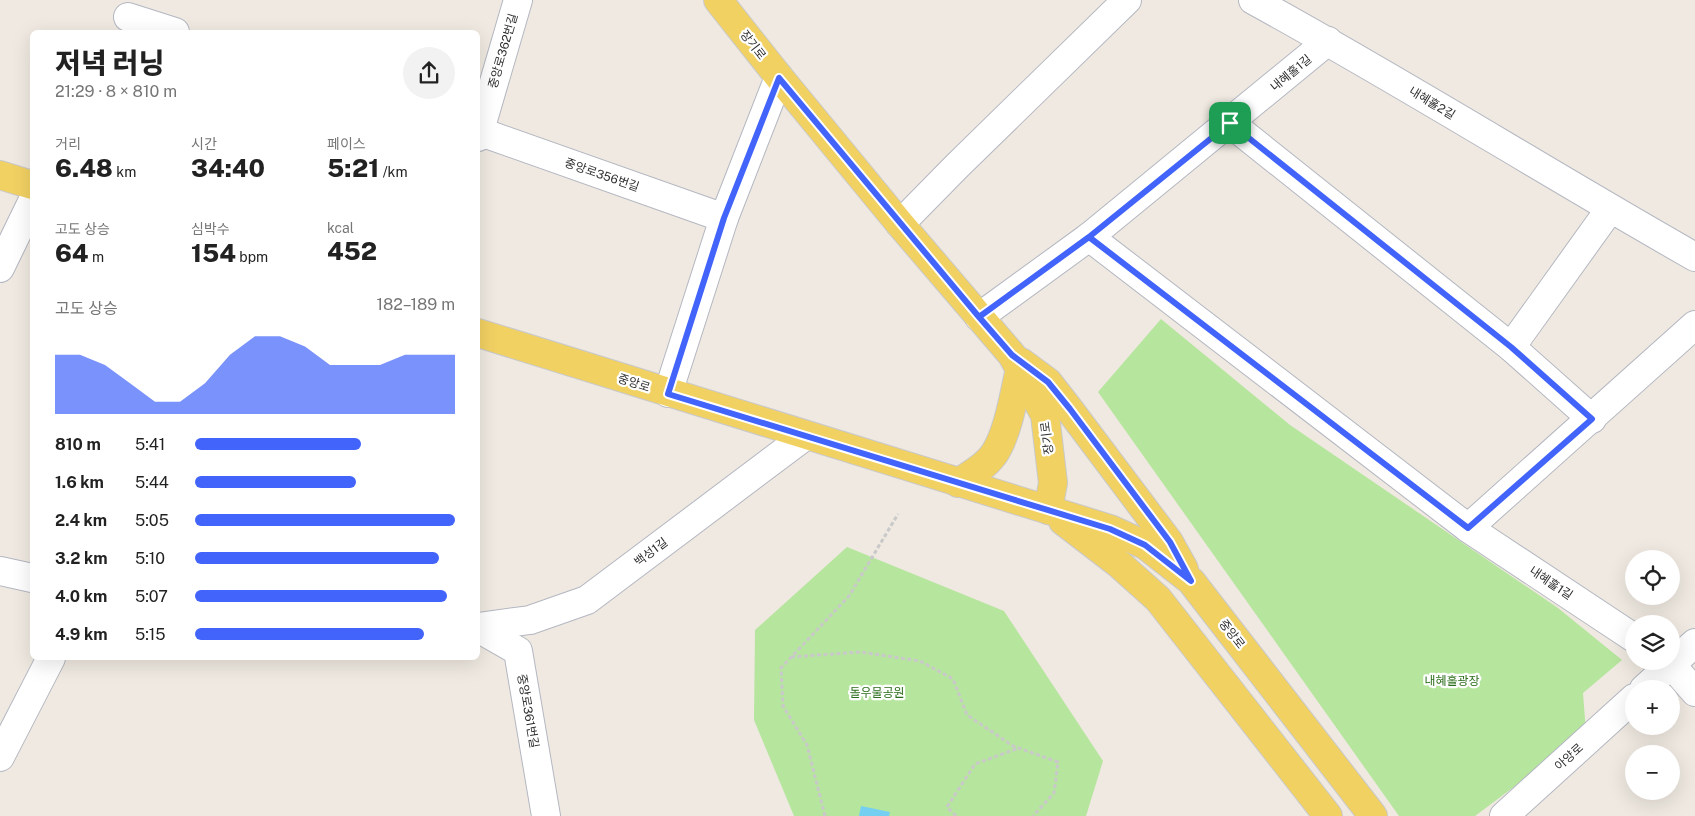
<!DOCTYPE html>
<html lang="ko">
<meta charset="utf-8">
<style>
:root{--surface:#fff;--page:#f2f2f2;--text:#222;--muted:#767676;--accent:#4264fb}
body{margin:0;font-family:"Public Sans","Noto Sans KR",sans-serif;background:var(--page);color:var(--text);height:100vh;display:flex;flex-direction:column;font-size:19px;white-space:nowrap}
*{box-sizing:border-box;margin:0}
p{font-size:16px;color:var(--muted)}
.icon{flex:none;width:28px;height:28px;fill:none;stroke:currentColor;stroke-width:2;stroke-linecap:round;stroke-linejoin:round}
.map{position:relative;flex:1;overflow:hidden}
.details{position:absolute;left:30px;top:30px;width:450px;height:630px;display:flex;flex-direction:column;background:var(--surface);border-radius:8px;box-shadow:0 5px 20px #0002}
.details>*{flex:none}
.buttons{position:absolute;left:1625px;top:550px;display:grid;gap:10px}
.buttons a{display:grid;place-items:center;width:55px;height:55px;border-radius:50%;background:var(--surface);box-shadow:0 5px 20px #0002;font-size:25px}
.pin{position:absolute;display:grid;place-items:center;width:42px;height:42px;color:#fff;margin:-21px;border-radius:10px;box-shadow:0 2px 8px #0006}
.round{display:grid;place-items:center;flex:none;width:52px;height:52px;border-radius:26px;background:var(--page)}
.overview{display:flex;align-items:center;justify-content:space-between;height:85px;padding:0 25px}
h1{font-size:28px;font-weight:800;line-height:38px}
.figures{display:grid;grid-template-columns:repeat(3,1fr);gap:8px;height:85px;padding:5px 25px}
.figures div{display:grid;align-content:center}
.figures b{font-size:25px;font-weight:800}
.figures small{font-size:14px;font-weight:400}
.figures p{font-size:14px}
.chart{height:140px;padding:10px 25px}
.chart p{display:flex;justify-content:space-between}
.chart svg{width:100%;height:90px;margin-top:5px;fill:var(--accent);opacity:.7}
ul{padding:0 25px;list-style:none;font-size:16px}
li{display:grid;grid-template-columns:80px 60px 1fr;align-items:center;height:38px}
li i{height:12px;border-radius:6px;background:var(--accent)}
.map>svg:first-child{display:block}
.green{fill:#b6e59e}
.water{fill:#75cff0}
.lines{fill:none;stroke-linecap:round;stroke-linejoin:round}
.minor-casing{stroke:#b4b7c1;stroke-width:30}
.major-casing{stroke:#c9c9c9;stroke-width:30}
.path{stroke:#c9c9c9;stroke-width:3;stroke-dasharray:4 2.5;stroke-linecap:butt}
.minor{stroke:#fff;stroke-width:28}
.major{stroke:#f2d163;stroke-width:28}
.route-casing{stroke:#fff;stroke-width:10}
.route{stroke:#4264fb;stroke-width:6}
.labels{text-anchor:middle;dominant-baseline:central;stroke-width:4.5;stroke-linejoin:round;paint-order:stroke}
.street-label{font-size:12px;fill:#2e2e2e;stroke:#fff}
.park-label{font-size:12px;fill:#2c6e1b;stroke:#fff}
</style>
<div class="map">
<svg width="1695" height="816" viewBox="0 0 1695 816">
<rect width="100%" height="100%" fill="#efe9e1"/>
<g class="green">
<path d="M1161 319 1290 425 1558 608 1622 660 1583 693 1586 733 1475 816H1399L1098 392Z"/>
<path d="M847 547 1004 611 1103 761 1086 816H794L754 720 755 630Z"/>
</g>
<path class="water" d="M861 806 890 812 889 816H859Z"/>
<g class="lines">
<g class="minor-casing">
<g id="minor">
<path d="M1253 0C1403 82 1547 173 1695 257"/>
<path d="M128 17 175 32"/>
<path d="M1230 123 1511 347 1592 419"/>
<path d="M478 131 724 218"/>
<path d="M478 137 518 0"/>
<path d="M900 224 957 166 1127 0"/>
<path d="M1089 237 1468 528 1634 638"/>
<path d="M0 268 32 202"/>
<path d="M979 317 1089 237 1328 41"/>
<path d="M1511 347 1610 209"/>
<path d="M668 393 724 218 779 77"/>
<path d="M1468 528 1695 325"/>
<path d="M0 571 32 578"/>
<path d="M478 627 530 620 587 600 805 436"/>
<path d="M478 628 518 651 546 816"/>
<path d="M1668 661 1695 692"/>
<path d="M1644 689 1695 643"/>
<path d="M0 757 51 658"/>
<path d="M1504 816 1634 698"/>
</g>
</g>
<g class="major-casing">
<g id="major">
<path d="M718 0 779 77 900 224 1012 355 1045 415 1053 483 1048 510"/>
<path d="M0 175 32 185"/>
<path d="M478 333 1110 529 1145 545 1191 581 1373 816"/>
<path d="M1021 362 1048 382 1069 409 1169 542 1184 569"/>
<path d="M958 483C971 474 988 465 996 451 1009 429 1014 394 1020 369"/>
<path d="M1063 521 1119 564 1158 599 1328 816"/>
</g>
</g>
<g class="path">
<path d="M791 657 860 652 920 661 953 679 967 715 1013 746 1058 762 1054 793 1033 816"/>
<path d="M825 816 807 745 783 706 781 668 849 596 898 514"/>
<path d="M956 816 947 807 975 764 1019 748"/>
</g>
<use href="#minor" class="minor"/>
<use href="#major" class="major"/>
</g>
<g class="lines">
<g class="route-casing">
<path id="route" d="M1230 123 1089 237 979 317 779 78 724 218 668 394 1110 529 1145 545 1191 581 1170 542 1070 409 1048 382 1012 355 979 317 1089 237 1468 528 1592 419 1511 347 1230 123"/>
</g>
<use href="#route" class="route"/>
</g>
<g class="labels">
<g class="street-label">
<text transform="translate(753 45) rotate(52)">장기로</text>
<text transform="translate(503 51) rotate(-74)">중앙로362번길</text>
<text transform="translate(1291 73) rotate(-40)">내혜홀1길</text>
<text transform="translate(1432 103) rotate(31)">내혜홀2길</text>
<text transform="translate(602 175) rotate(19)">중앙로356번길</text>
<text transform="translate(634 383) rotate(18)">중앙로</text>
<text transform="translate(1047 438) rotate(-97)">장기로</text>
<text transform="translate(651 552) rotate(-37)">백성1길</text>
<text transform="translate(1551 583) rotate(34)">내혜홀1길</text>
<text transform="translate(1232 634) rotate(52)">중앙로</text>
<text transform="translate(528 711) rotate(80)">중앙로361번길</text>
<text transform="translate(1569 757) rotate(-42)">아양로</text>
</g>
<g class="park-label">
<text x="1452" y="681">내혜홀광장</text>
<text x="877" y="693">돌우물공원</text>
</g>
</g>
</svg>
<div class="buttons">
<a><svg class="icon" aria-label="locate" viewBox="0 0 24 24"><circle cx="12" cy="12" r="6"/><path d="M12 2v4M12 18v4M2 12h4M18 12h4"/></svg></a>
<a><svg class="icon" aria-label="layers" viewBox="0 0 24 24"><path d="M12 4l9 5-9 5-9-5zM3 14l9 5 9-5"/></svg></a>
<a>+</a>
<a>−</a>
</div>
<div class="pin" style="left:1230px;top:123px;background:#1e9e55"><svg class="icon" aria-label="arrive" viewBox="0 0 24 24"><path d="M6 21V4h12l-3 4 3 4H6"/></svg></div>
<section class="details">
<div class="overview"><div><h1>저녁 러닝</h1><p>21:29 · 8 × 810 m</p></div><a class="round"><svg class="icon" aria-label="share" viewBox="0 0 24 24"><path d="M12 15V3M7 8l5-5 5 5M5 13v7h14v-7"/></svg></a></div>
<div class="figures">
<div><p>거리</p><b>6.48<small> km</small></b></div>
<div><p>시간</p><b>34:40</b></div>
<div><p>페이스</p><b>5:21<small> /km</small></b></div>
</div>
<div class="figures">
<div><p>고도 상승</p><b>64<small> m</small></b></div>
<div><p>심박수</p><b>154<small> bpm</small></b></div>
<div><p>kcal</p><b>452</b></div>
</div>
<div class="chart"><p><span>고도 상승</span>182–189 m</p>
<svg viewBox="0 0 160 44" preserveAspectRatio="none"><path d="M0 44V15L10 15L20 20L30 29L40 38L50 38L60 29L70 15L80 6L90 6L100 11L110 20L120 20L130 20L140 15L150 15L160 15V44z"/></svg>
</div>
<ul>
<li><b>810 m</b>5:41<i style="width:64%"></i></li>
<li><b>1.6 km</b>5:44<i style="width:62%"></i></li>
<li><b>2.4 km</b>5:05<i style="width:100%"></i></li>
<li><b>3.2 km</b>5:10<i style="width:94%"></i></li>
<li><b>4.0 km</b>5:07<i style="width:97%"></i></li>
<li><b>4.9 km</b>5:15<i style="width:88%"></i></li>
</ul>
</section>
</div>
